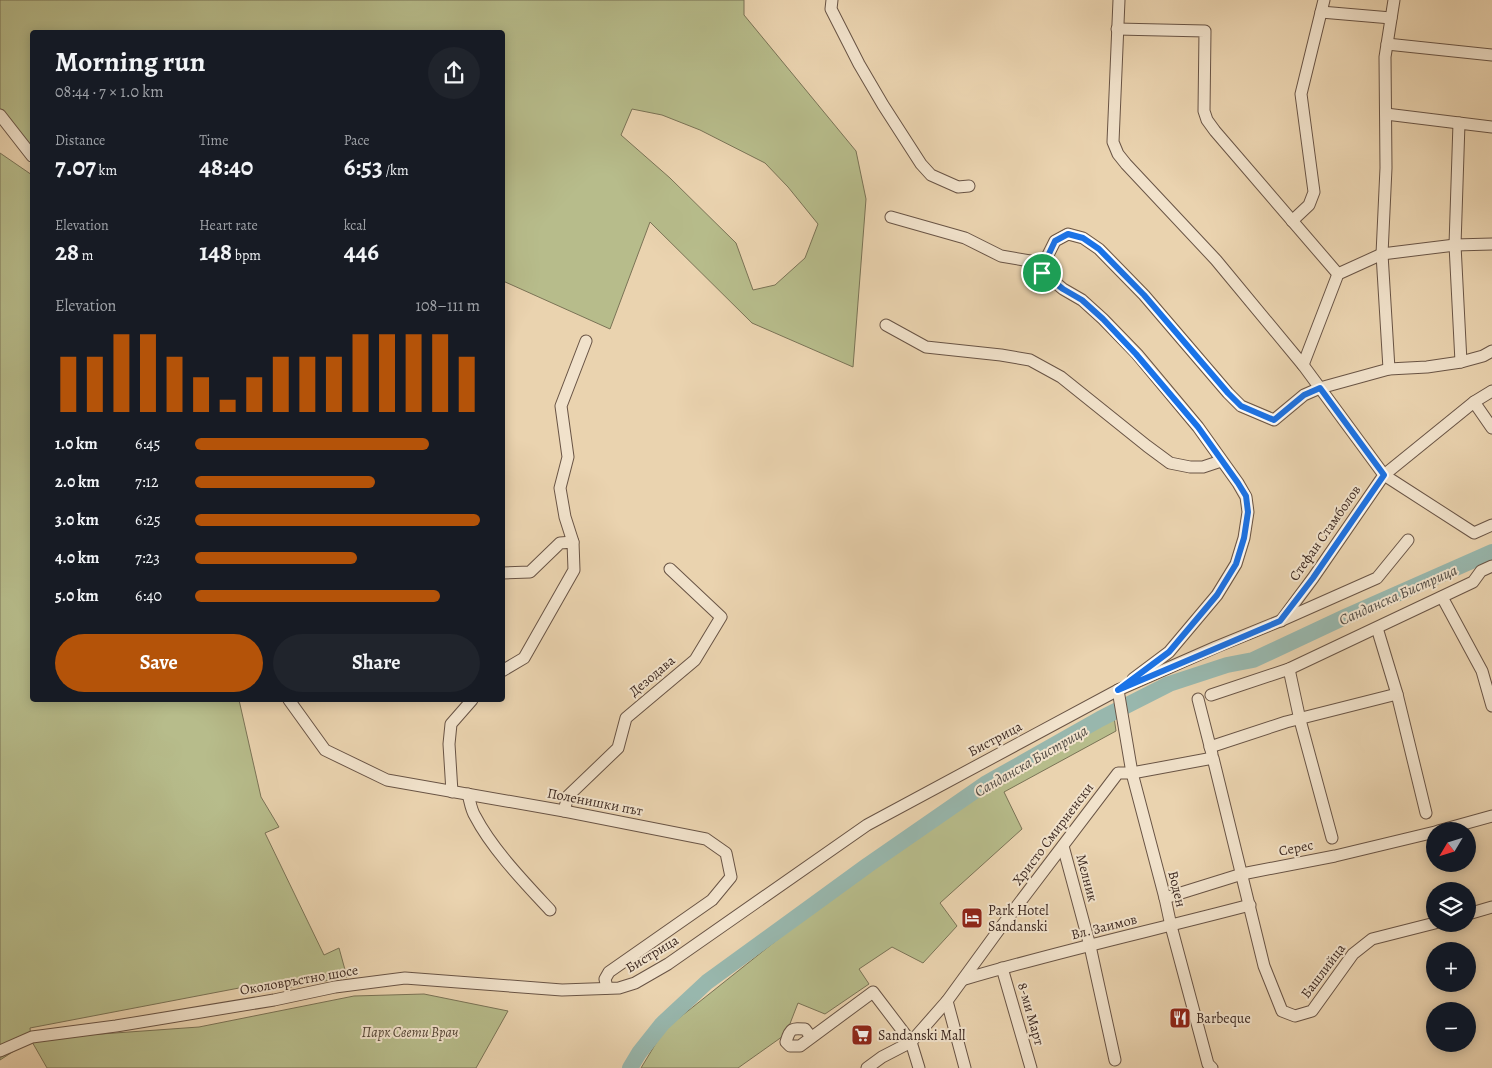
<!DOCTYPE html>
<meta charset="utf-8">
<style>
:root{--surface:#171b24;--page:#20242c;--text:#f1f3f6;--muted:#9ea1a6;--accent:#b45309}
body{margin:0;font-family:Alegreya,serif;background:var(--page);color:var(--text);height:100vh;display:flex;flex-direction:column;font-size:19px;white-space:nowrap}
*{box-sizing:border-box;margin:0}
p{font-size:16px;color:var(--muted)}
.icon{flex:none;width:28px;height:28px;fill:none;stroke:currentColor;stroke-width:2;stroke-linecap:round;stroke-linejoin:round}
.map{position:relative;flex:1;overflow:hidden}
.side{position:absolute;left:30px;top:30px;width:475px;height:672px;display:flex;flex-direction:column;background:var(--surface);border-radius:5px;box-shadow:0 2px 12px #0003}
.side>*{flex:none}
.needle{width:32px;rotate:232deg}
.fabs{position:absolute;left:1426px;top:822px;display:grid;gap:10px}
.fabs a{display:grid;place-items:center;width:50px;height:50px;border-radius:50%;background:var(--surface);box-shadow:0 2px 12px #0003;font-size:25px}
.pin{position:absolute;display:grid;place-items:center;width:42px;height:42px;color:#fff;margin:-21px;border:2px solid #fff;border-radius:50%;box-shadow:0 1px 5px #0007}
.round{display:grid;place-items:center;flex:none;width:52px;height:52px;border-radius:26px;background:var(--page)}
.summary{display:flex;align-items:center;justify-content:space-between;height:85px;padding:0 25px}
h1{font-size:28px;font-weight:600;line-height:38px}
.figures{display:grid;grid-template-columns:repeat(3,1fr);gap:8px;height:85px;padding:5px 25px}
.figures div{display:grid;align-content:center}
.figures b{font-size:25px;font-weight:600}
.figures small{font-size:14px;font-weight:400}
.figures p{font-size:14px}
.chart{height:140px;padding:10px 25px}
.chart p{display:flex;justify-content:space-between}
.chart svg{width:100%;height:90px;margin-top:5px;stroke:var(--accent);stroke-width:6}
.primary-button{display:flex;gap:10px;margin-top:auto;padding:10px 25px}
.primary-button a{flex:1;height:58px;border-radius:30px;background:var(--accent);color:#fff;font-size:20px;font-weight:600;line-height:58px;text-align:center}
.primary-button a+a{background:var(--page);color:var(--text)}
ul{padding:0 25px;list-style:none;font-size:16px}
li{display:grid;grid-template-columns:80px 60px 1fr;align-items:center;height:38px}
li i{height:12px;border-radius:6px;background:var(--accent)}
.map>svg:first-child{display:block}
.green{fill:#b7bc8b;stroke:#7a7356;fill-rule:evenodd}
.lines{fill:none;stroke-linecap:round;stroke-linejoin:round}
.river{stroke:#98b7ad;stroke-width:16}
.minor-casing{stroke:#695445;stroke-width:13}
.minor{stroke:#f1e2cb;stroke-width:11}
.route-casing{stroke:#fff;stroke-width:10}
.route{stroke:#1a73e8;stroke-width:6}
.labels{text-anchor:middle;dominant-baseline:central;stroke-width:4;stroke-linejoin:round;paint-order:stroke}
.street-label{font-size:14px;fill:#3e2a22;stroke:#f1e2cb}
.poi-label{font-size:14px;fill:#3e2a22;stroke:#f1e2cb;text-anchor:start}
.park-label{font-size:14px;font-style:italic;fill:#564737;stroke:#f1e2cb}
.water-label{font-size:15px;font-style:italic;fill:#544d45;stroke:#f1e2cb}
</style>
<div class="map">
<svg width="1492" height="1068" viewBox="0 0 1492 1068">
<rect width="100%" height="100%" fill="#ead3af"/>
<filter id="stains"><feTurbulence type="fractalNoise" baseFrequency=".004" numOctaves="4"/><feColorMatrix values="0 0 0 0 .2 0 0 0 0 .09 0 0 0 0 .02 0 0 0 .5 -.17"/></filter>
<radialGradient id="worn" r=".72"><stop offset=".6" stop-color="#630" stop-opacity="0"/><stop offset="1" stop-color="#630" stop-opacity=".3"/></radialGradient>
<g class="green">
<path d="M0 0H744V15L856 151 866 199 853 367 752 323 650 222 610 329 503 281 502 32H32V156L0 115ZM632 109 662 115 700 130 765 163 788 187 818 224 805 258 775 285 753 290 736 243 670 178 621 135Z"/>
<path d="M0 153 32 175V700H239L261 797 279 827 265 833 324 955 339 948 347 977 280 989 260 984 30 1028 31 1039 199 1027 354 996 424 994 508 1011 476 1068H47L31 1040 0 1060Z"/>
<path d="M1114 717 1116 731 1004 792 1022 829 940 903 957 926 923 963 892 947 859 969 869 984 825 1014 798 1003 786 1034 738 1068H641L664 1030 836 893 998 782Z"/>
</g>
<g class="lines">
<path class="river" d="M630 1068 639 1053 662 1024 707 982 868 865 985 784 1100 719 1169 684 1227 665 1253 660 1347 616 1492 552"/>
<g class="minor-casing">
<g id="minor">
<path d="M832 0 831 9 859 64 883 105 921 164 931 175 958 187 969 186"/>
<path d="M1119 0 1113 142 1118 154 1126 164 1216 260 1303 365 1384 475 1474 533 1492 525"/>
<path d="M1321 12 1391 18"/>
<path d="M1117 29 1205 31 1204 111 1207 120 1215 131 1338 274"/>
<path d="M1387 44 1492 55"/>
<path d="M1386 114 1459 123"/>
<path d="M0 115 32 156"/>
<path d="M891 217 965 238 1001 256 1030 261 1063 289 1082 300 1103 319 1137 354 1198 427 1238 483 1246 497 1248 512 1244 538 1236 564 1217 595 1169 652 1133 679"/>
<path d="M1292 221 1309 205 1314 192 1301 94 1324 0"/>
<path d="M1042 273 1046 259 1055 241 1068 234 1083 238 1099 249 1144 295 1228 393 1241 406 1274 420 1304 395 1320 388 1389 369 1427 367 1461 362 1483 356 1492 351"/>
<path d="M886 325 926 347 1001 355 1030 360 1061 377 1147 446 1170 463 1190 467H1203L1221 461"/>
<path d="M1461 362 1455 245 1459 123 1492 127"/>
<path d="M1303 365 1338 274 1382 254 1455 245 1492 244"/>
<path d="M1389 369 1382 254 1386 168 1385 57 1394 0"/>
<path d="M1474 402 1492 428"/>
<path d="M573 542 565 517 560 488 568 457 561 406 586 341"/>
<path d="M502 573 530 572 560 543 573 542 574 570 524 658 502 671"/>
<path d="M1442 597 1482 671 1492 706"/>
<path d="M1281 621 1313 578 1384 475 1474 402 1492 391"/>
<path d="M1377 628 1397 694 1426 813"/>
<path d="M1289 669 1300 720 1332 838"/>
<path d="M1118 690 1132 773 1165 898 1171 926 1208 1064 1212 1068"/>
<path d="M1211 695 1289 669 1473 582 1481 571 1492 566"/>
<path d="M1198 699 1212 754"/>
<path d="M289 700 325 750 387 780 564 811 706 839 726 853 731 877 712 900 609 972 605 979 607 988"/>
<path d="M1210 747 1286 722 1397 694"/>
<path d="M452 792 449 744 451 724 472 700"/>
<path d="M468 794C470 801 471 810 475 816 492 849 525 883 550 910"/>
<path d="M564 811 568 796 618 748 626 718 695 660 721 617 670 569"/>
<path d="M1438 831 1492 816"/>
<path d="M1063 846 1090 946 1115 1060"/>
<path d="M1165 898 1242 874 1335 856 1435 832"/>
<path d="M1468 914 1492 907"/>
<path d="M1002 968 1031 1068"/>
<path d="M965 979C1059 951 1155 930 1250 905"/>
<path d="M947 1001 965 1068"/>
<path d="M811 1037 805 1029C792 1028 790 1028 786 1042L790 1046H800L873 992 911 1042 919 1068"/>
<path d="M0 1051 32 1037 116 1026 274 1000 335 987 405 978 562 990 619 988 635 983 668 964 867 825 1118 690 1216 647 1280 621 1377 578 1408 540"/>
<path d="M867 1068 882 1057 911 1042 947 1001 998 931 1118 773H1132L1213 758 1264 966 1282 1011 1295 1016 1312 1011 1353 954 1372 939 1435 923"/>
</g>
</g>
<use href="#minor" class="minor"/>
</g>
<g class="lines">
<g class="route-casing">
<path id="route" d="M1068 234 1083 238 1099 249 1144 295 1228 393 1241 406 1274 420 1304 395 1320 388 1384 475 1313 578 1280 621 1118 690 1169 652 1217 595 1236 564 1244 538 1248 512 1246 496 1238 483 1198 427 1136 354 1103 319 1082 300 1063 289 1042 273 1046 260 1055 241Z"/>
</g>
<use href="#route" class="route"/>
</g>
<defs>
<g id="hotel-square" transform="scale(1.125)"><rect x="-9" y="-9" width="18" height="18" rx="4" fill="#8f2418" stroke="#f1e2cb"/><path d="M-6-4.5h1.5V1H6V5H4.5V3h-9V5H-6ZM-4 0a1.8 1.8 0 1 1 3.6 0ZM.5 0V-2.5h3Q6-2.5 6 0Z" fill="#fff"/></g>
<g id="restaurant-square" transform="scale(1.125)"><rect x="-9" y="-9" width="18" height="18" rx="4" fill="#8f2418" stroke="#f1e2cb"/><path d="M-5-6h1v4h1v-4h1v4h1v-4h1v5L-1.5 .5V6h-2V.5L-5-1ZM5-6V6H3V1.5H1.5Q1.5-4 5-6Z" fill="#fff"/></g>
<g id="supermarket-square" transform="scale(1.125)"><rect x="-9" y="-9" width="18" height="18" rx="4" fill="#8f2418" stroke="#f1e2cb"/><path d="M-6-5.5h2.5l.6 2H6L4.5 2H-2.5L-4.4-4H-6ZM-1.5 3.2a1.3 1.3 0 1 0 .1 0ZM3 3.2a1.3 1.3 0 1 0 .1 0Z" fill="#fff"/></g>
</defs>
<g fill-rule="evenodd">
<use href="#hotel-square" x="972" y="918"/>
<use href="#restaurant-square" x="1180" y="1018"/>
<use href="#supermarket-square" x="862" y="1035"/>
</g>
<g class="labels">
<g class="street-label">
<text transform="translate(1325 533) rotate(-55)">Стефан Стамболов</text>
<text transform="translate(652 676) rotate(-40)">Дезодава</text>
<text transform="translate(995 739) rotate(-28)">Бистрица</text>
<text transform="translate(595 802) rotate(11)">Поленишки път</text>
<text transform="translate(1053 834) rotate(-53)">Христо Смирненски</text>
<text transform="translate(1296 848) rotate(-11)">Серес</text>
<text transform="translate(1087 878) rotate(75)">Мелник</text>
<text transform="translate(1177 889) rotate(76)">Воден</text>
<text transform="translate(1104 927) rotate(-14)">Вл. Заимов</text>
<text transform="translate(652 954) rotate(-31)">Бистрица</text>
<text transform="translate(1323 971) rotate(-53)">Башлийца</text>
<text transform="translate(299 980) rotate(-10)">Околовръстно шосе</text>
<text transform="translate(1031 1014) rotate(74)">8-ми Март</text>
</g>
<g class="poi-label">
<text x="988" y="910">Park Hotel<tspan x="988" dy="16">Sandanski</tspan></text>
<text x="1196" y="1018">Barbeque</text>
<text x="878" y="1035">Sandanski Mall</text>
</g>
<g class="park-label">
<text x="410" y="1032">Парк Свети Врач</text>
</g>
<g class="water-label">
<text transform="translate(1398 595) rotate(-24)">Санданска Бистрица</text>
<text transform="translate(1031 761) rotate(-30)">Санданска Бистрица</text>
</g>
</g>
<rect width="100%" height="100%" filter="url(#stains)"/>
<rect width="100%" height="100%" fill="url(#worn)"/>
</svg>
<div class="fabs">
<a><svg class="needle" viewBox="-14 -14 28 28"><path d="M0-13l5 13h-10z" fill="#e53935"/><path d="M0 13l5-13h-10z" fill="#9ea1a6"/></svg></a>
<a><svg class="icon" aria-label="layers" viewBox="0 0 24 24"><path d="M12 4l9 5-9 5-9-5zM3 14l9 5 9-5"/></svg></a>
<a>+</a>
<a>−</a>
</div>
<div class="pin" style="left:1042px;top:273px;background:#1e9e55"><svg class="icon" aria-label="arrive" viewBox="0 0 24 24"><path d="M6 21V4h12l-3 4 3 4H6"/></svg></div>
<section class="side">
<div class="summary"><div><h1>Morning run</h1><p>08:44 · 7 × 1.0 km</p></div><a class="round"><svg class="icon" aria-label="share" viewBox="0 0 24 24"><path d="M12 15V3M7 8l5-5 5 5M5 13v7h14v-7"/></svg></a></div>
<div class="figures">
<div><p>Distance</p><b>7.07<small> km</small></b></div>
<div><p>Time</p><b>48:40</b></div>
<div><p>Pace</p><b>6:53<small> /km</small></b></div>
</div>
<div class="figures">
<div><p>Elevation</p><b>28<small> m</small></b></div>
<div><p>Heart rate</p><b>148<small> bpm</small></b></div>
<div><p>kcal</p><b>446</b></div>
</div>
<div class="chart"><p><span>Elevation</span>108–111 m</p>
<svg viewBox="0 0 160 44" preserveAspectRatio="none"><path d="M5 44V17M15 44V17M25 44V6M35 44V6M45 44V17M55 44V27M65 44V38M75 44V27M85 44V17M95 44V17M105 44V17M115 44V6M125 44V6M135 44V6M145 44V6M155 44V17"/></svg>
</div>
<ul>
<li><b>1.0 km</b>6:45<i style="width:82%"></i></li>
<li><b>2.0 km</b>7:12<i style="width:63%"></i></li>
<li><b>3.0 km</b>6:25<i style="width:100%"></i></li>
<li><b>4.0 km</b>7:23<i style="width:57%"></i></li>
<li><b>5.0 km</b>6:40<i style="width:86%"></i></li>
</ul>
<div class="primary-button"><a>Save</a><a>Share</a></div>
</section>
</div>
